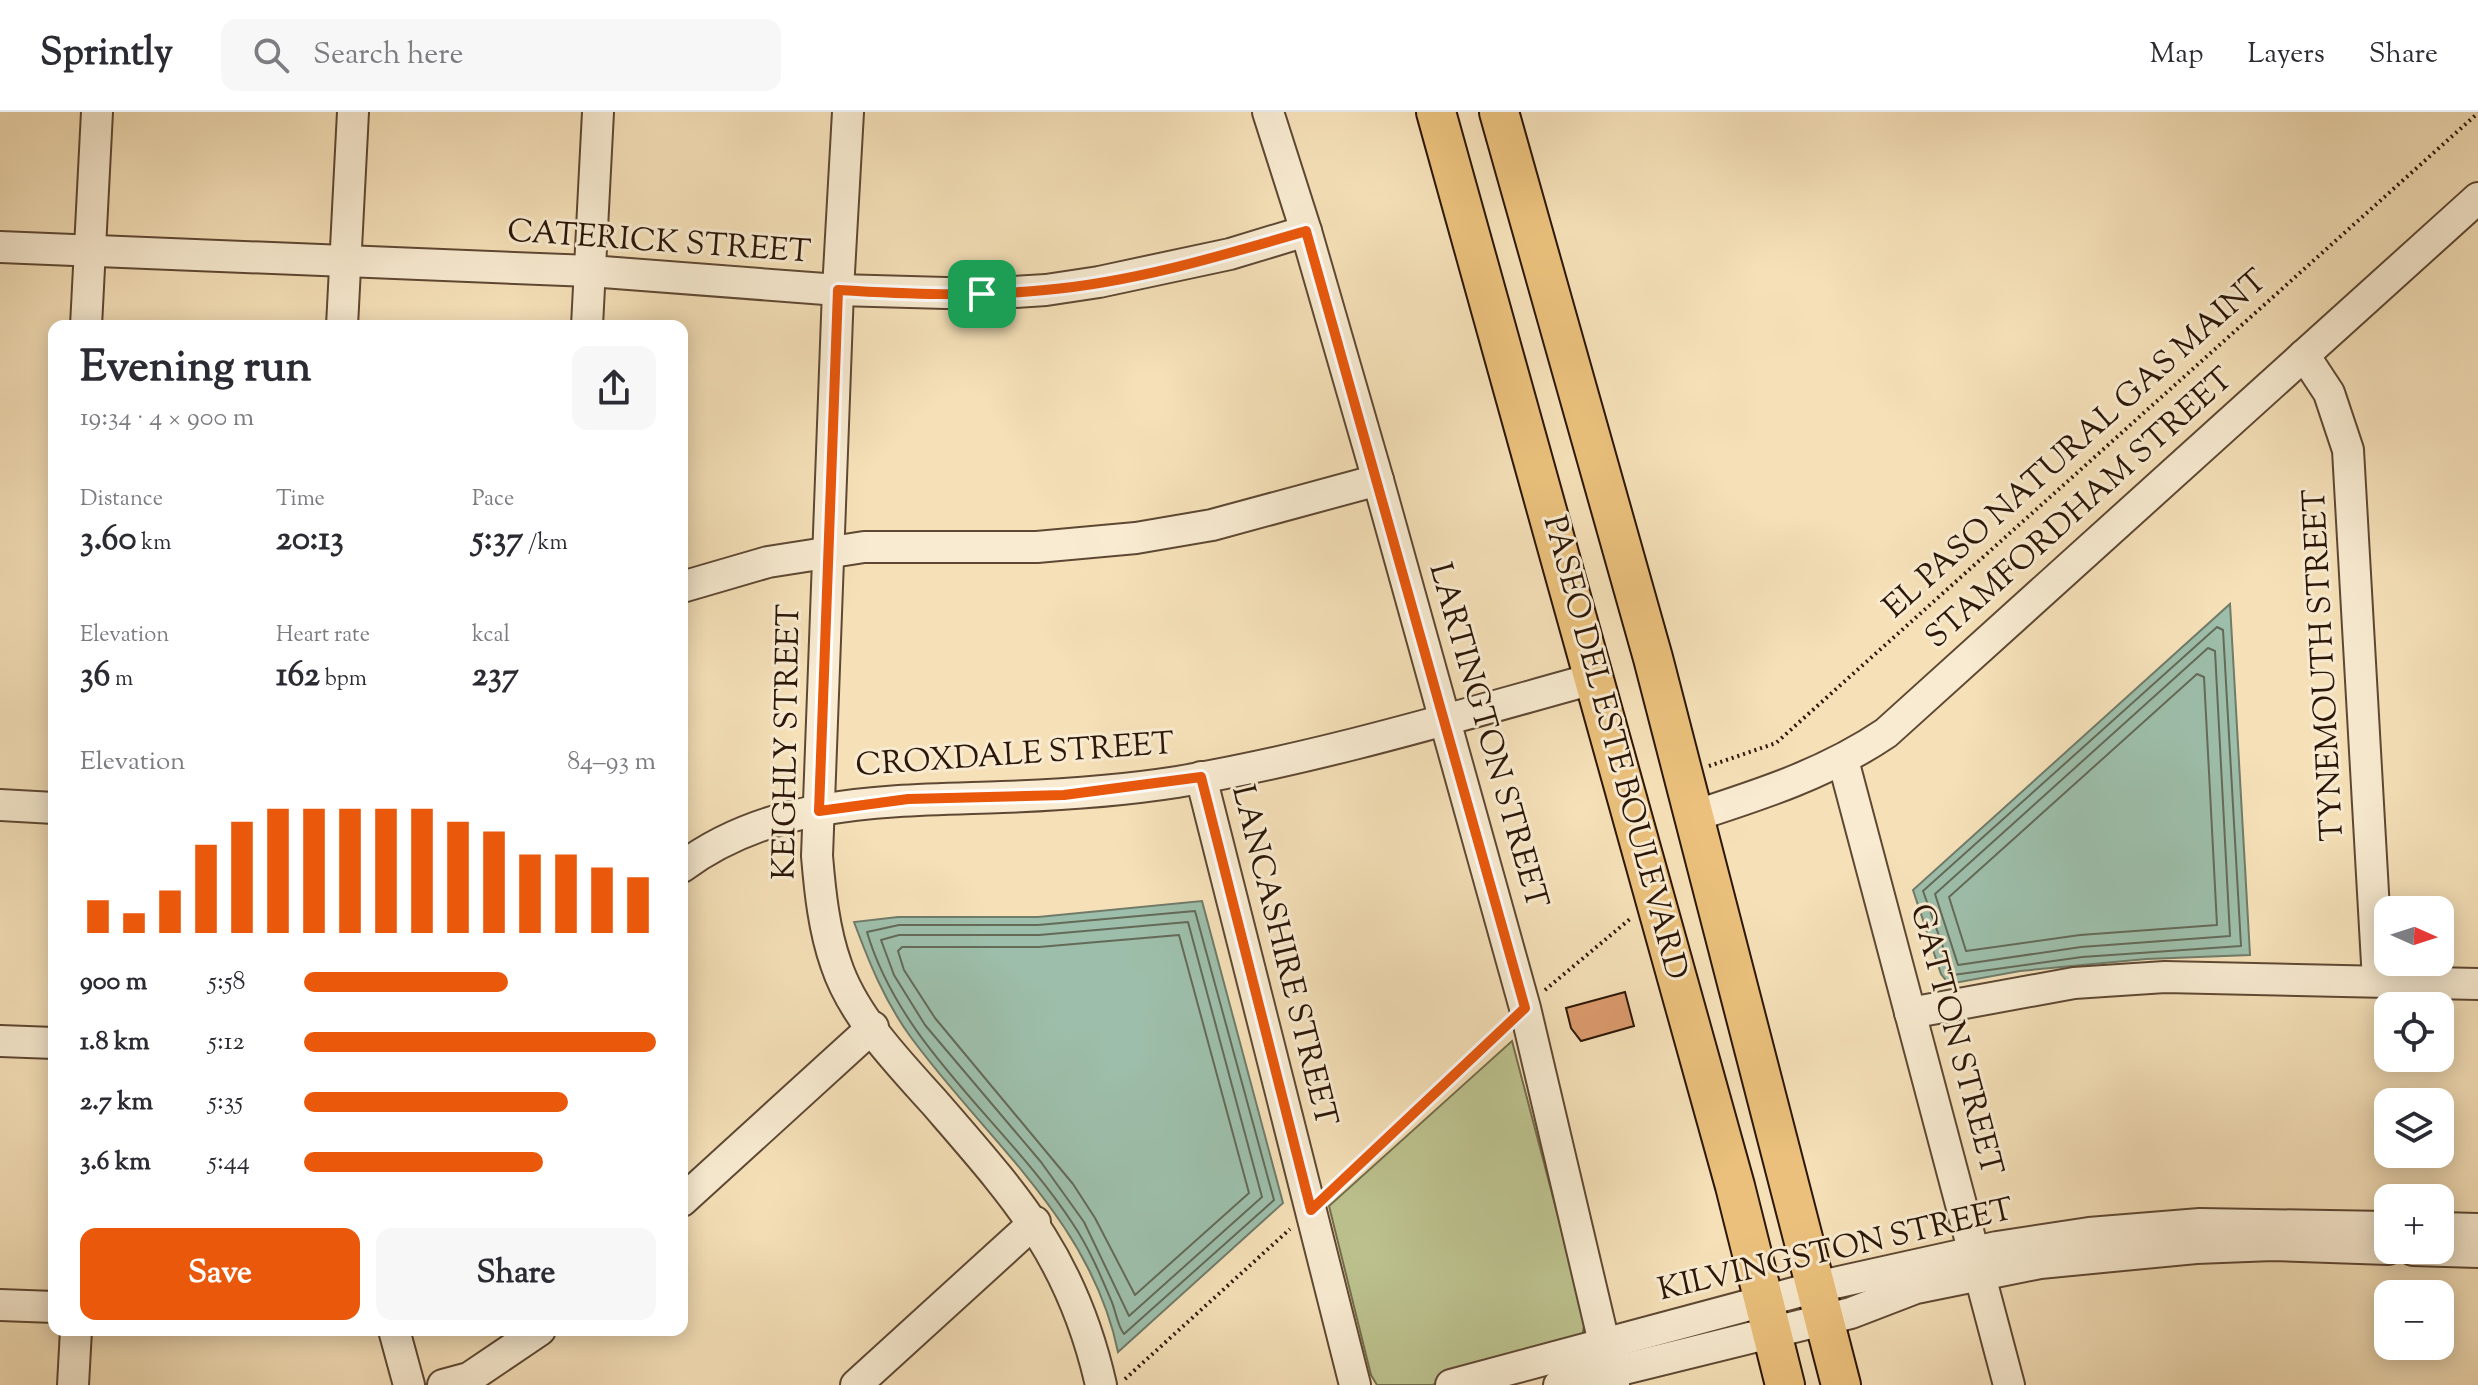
<!DOCTYPE html>
<meta charset="utf-8">
<style>
:root{--surface:#fff;--page:#f7f7f7;--text:#2b2b33;--muted:#7c7c81;--line:#e1e1e2;--accent:#ea580c}
body{margin:0;font-family:"Sorts Mill Goudy",serif;background:var(--page);color:var(--text);height:100vh;display:flex;flex-direction:column;font-size:30px;white-space:nowrap}
*{box-sizing:border-box;margin:0}
p{font-size:26px;color:var(--muted)}
.icon{flex:none;width:44px;height:44px;fill:none;stroke:currentColor;stroke-width:2;stroke-linecap:round;stroke-linejoin:round}
.map{position:relative;flex:1;overflow:hidden}
.side{position:absolute;left:48px;top:208px;width:640px;height:1016px;display:flex;flex-direction:column;background:var(--surface);border-radius:16px;box-shadow:0 4px 20px #0003}
.side>*{flex:none}
.needle{width:52px;rotate:93deg}
.controls{position:absolute;left:2374px;top:784px;display:grid;gap:16px}
.controls a{display:grid;place-items:center;width:80px;height:80px;border-radius:16px;background:var(--surface);box-shadow:0 4px 20px #0003;font-size:40px}
.pin{position:absolute;display:grid;place-items:center;width:68px;height:68px;color:#fff;margin:-34px;border-radius:16px;box-shadow:0 4px 12px #0006}
.round{display:grid;place-items:center;flex:none;width:84px;height:84px;border-radius:16px;background:var(--page)}
.overview{display:flex;align-items:center;justify-content:space-between;height:136px;padding:0 32px}
h1{font-size:44px;font-weight:700;line-height:60px}
.figures{display:grid;grid-template-columns:repeat(3,1fr);gap:12px;height:136px;padding:8px 32px}
.figures div{display:grid;align-content:center}
.figures b{font-size:34px;font-weight:700}
.figures small{font-size:22px;font-weight:400}
.figures p{font-size:22px}
.chart{height:224px;padding:16px 32px}
.chart p{display:flex;justify-content:space-between}
.chart svg{width:100%;height:144px;margin-top:8px;stroke:var(--accent);stroke-width:6}
.primary-button{display:flex;gap:16px;margin-top:auto;padding:16px 32px}
.primary-button a{flex:1;height:92px;border-radius:16px;background:var(--accent);color:#fff;font-size:32px;font-weight:700;line-height:92px;text-align:center}
.primary-button a+a{background:var(--page);color:var(--text)}
ul{padding:0 32px;list-style:none;font-size:26px}
li{display:grid;grid-template-columns:128px 96px 1fr;align-items:center;height:60px}
li i{height:20px;border-radius:10px;background:var(--accent)}
header{display:flex;align-items:center;gap:48px;box-sizing:border-box;height:112px;padding:0 40px;background:var(--surface);border-bottom:2px solid var(--line)}
header strong{font-size:38px}
nav{display:flex;gap:44px;margin-inline-start:auto;font-size:28px}
.search{width:560px;height:72px;background:var(--page);display:flex;align-items:center;gap:20px;box-sizing:border-box;padding:0 28px;border-radius:16px;color:var(--muted);font-size:30px}
.map>svg:first-child{display:block}
.green{fill:#bcc28e;stroke:#746c4a;stroke-width:2}
.water{fill:#9dbeaa;stroke:#707b69;stroke-width:2}
.lines{fill:none;stroke-linecap:round;stroke-linejoin:round}
.shore{stroke:#646a58;stroke-width:2}
.building{fill:#dc9b6e;stroke:#2c1607;stroke-width:2}
.minor-casing{stroke:#5e4833;stroke-width:34}
.major-casing{stroke:#2c1607;stroke-width:42}
.path{stroke:#2c1607;stroke-width:4;stroke-dasharray:2 4;stroke-linecap:butt}
.minor{stroke:#f8ebd1;stroke-width:30}
.major{stroke:#eac07c;stroke-width:38}
.route-casing{stroke:#fff;stroke-width:16}
.route{stroke:#ea580c;stroke-width:10}
.labels{text-anchor:middle;dominant-baseline:central;stroke-width:6;stroke-linejoin:round;paint-order:stroke}
.street-label{font-size:32px;fill:#2c1607;stroke:#f8ebd1}
</style>
<header>
<strong>Sprintly</strong>
<div class="search"><svg class="icon" aria-label="search" viewBox="0 0 24 24"><circle cx="10" cy="10" r="6"/><path d="M15 15l6 6"/></svg>Search here</div>
<nav><a>Map</a><a>Layers</a><a>Share</a></nav>
</header>
<div class="map">
<svg width="2478" height="1273" viewBox="0 0 2478 1273">
<rect width="100%" height="100%" fill="#f5e0b8"/>
<filter id="stains"><feTurbulence type="fractalNoise" baseFrequency=".0025" numOctaves="4"/><feColorMatrix values="0 0 0 0 .2 0 0 0 0 .09 0 0 0 0 .02 0 0 0 .5 -.17"/></filter>
<radialGradient id="worn" r=".72"><stop offset=".6" stop-color="#630" stop-opacity="0"/><stop offset="1" stop-color="#630" stop-opacity=".3"/></radialGradient>
<path class="green" d="M1512 929 1585 1207 1582 1227 1553 1241 1432 1273H1377L1371 1263 1329 1094Z"/>
<g class="water">
<path d="M2230 492 2250 843 2146 847 2020 859 1949 872 1941 862 1913 778Z"/>
<path d="M1202 789 1283 1091 1118 1240C1091 1108 985 1027 910 924 884 888 869 850 854 810L898 805H1038Z"/>
</g>
<g class="lines">
<g class="shore">
<path d="M2217 515 2223 518 2241 834 2082 845 1953 863 1923 779Z"/>
<path d="M2208 536 2215 539 2230 824 2081 835 1958 853 1935 782Z"/>
<path d="M2197 562 2204 565 2217 813 2080 823 1966 839 1949 785Z"/>
<path d="M1195 799 1274 1088 1124 1222C1117 1213 1116 1199 1111 1188 1100 1162 1089 1136 1073 1112 1009 1013 901 936 867 820L899 813H1038Z"/>
<path d="M1188 810 1262 1085 1129 1204 1084 1110 1041 1050 925 913 894 863 881 828 899 823H1039Z"/>
<path d="M1179 823 1249 1081 1135 1183 1095 1106 1073 1072 935 906 904 858 898 839 902 835H1039Z"/>
</g>
</g>
<path class="building" d="M1625 880 1634 914 1581 929 1571 916 1566 896Z"/>
<g class="lines">
<g class="minor-casing">
<g id="minor">
<path d="M848 0 838 178 817 744C820 780 824 818 836 852 853 904 898 950 934 990 1017 1086 1072 1145 1101 1273"/>
<path d="M1268 0 1306 119 1378 368 1525 896 1614 1273"/>
<path d="M0 135 590 159 838 178 982 182 1046 178 1099 170 1230 142 1306 119"/>
<path d="M86 214 97 0"/>
<path d="M342 214 353 0"/>
<path d="M587 214 598 0"/>
<path d="M2304 243 2329 281 2348 338 2378 869"/>
<path d="M682 475 768 450 864 435H1037L1136 426 1212 413 1378 368"/>
<path d="M1843 648 2009 1273"/>
<path d="M1201 665 1355 1273"/>
<path d="M0 693 54 696"/>
<path d="M1694 704C1762 682 1827 661 1886 621L2478 86"/>
<path d="M682 755C774 686 892 689 1002 685 1060 683 1119 679 1177 670 1319 646 1458 604 1596 566"/>
<path d="M1910 901 2074 871 2165 865 2478 872"/>
<path d="M0 929 54 931"/>
<path d="M682 1089 873 915"/>
<path d="M2440 1116 2478 1117"/>
<path d="M2413 1138 2478 1140"/>
<path d="M0 1193 54 1195"/>
<path d="M394 1218 409 1273"/>
<path d="M73 1273 76 1218"/>
<path d="M443 1273 469 1266 540 1218"/>
<path d="M856 1273 1035 1110"/>
<path d="M1451 1273 1816 1175 1997 1135 2089 1121 2200 1112 2388 1115"/>
<path d="M1559 1273 1851 1201 1916 1176 2040 1151 2196 1136 2273 1133 2388 1137"/>
</g>
</g>
<g class="major-casing">
<g id="major">
<path d="M1436 0 1735 1074 1785 1273"/>
<path d="M1499 0 1653 546 1841 1273"/>
</g>
</g>
<g class="path">
<path d="M1709 654 1776 631 2478 1"/>
<path d="M1545 878 1630 807"/>
<path d="M1332 1079 1503 917"/>
<path d="M1125 1267 1290 1117"/>
</g>
<use href="#minor" class="minor"/>
<use href="#major" class="major"/>
</g>
<g class="lines">
<g class="route-casing">
<path id="route" d="M1306 119 1525 896 1311 1098 1201 665 1064 683 908 687 819 699 838 178C906 182 977 185 1045 178 1134 170 1221 144 1306 119Z"/>
</g>
<use href="#route" class="route"/>
</g>
<g class="labels">
<g class="street-label">
<text transform="translate(659 131) rotate(4)">CATERICK STREET</text>
<text transform="translate(2076 333) rotate(-42)">EL PASO NATURAL GAS MAINT</text>
<text transform="translate(2080 397) rotate(-42)">STAMFORDHAM STREET</text>
<text transform="translate(2325 553) rotate(-93)">TYNEMOUTH STREET</text>
<text transform="translate(1487 624) rotate(74)">LARTINGTON STREET</text>
<text transform="translate(788 630) rotate(-89)">KEIGHLY STREET</text>
<text transform="translate(1614 636) rotate(75)">PASEO DEL ESTE BOULEVARD</text>
<text transform="translate(1015 644) rotate(-4)">CROXDALE STREET</text>
<text transform="translate(1283 844) rotate(76)">LANCASHIRE STREET</text>
<text transform="translate(1955 928) rotate(75)">GATTON STREET</text>
<text transform="translate(1836 1139) rotate(-13)">KILVINGSTON STREET</text>
</g>
</g>
<rect width="100%" height="100%" filter="url(#stains)"/>
<rect width="100%" height="100%" fill="url(#worn)"/>
</svg>
<div class="controls">
<a><svg class="needle" viewBox="-14 -14 28 28"><path d="M0-13l5 13h-10z" fill="#e53935"/><path d="M0 13l5-13h-10z" fill="#7c7c81"/></svg></a>
<a><svg class="icon" aria-label="locate" viewBox="0 0 24 24"><circle cx="12" cy="12" r="6"/><path d="M12 2v4M12 18v4M2 12h4M18 12h4"/></svg></a>
<a><svg class="icon" aria-label="layers" viewBox="0 0 24 24"><path d="M12 4l9 5-9 5-9-5zM3 14l9 5 9-5"/></svg></a>
<a>+</a>
<a>−</a>
</div>
<div class="pin" style="left:982px;top:182px;background:#1e9e55"><svg class="icon" aria-label="arrive" viewBox="0 0 24 24"><path d="M6 21V4h12l-3 4 3 4H6"/></svg></div>
<section class="side">
<div class="overview"><div><h1>Evening run</h1><p>19:34 · 4 × 900 m</p></div><a class="round"><svg class="icon" aria-label="share" viewBox="0 0 24 24"><path d="M12 15V3M7 8l5-5 5 5M5 13v7h14v-7"/></svg></a></div>
<div class="figures">
<div><p>Distance</p><b>3.60<small> km</small></b></div>
<div><p>Time</p><b>20:13</b></div>
<div><p>Pace</p><b>5:37<small> /km</small></b></div>
</div>
<div class="figures">
<div><p>Elevation</p><b>36<small> m</small></b></div>
<div><p>Heart rate</p><b>162<small> bpm</small></b></div>
<div><p>kcal</p><b>237</b></div>
</div>
<div class="chart"><p><span>Elevation</span>84–93 m</p>
<svg viewBox="0 0 160 44" preserveAspectRatio="none"><path d="M5 44V34M15 44V38M25 44V31M35 44V17M45 44V10M55 44V6M65 44V6M75 44V6M85 44V6M95 44V6M105 44V10M115 44V13M125 44V20M135 44V20M145 44V24M155 44V27"/></svg>
</div>
<ul>
<li><b>900 m</b>5:58<i style="width:58%"></i></li>
<li><b>1.8 km</b>5:12<i style="width:100%"></i></li>
<li><b>2.7 km</b>5:35<i style="width:75%"></i></li>
<li><b>3.6 km</b>5:44<i style="width:68%"></i></li>
</ul>
<div class="primary-button"><a>Save</a><a>Share</a></div>
</section>
</div>
